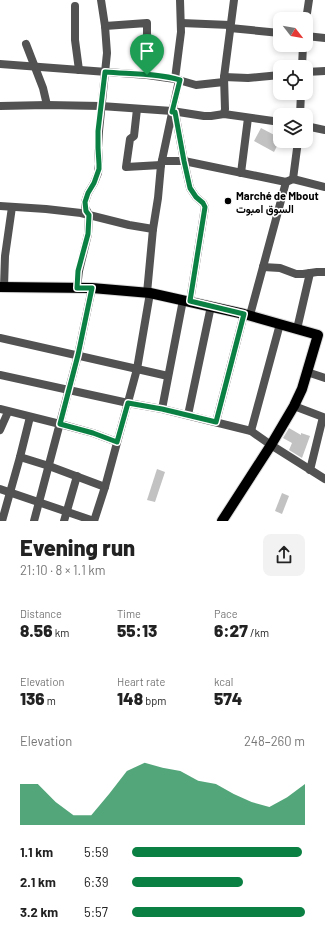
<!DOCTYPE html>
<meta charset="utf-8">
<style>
:root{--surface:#fff;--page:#f2f2f2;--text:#222;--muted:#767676;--accent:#0b8043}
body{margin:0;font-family:Barlow,Vazirmatn,sans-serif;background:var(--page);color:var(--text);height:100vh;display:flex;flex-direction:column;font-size:15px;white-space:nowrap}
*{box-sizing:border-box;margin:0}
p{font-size:13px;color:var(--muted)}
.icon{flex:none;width:22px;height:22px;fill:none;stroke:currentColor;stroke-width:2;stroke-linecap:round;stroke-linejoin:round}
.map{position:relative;height:521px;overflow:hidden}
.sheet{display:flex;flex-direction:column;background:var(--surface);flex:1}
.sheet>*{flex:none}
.needle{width:26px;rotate:121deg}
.fabs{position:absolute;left:273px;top:12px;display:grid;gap:8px}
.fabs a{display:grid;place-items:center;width:40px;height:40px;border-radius:8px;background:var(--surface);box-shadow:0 2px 6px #0003;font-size:20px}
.pin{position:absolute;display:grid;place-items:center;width:34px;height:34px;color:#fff;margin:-41px -17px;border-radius:50% 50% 50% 0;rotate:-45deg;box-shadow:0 0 4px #0007}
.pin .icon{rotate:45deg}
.round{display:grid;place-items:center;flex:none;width:42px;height:42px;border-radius:8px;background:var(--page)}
.headline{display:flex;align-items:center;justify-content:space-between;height:68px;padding:0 20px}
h1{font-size:22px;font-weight:800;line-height:30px}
.figures{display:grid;grid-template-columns:repeat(3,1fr);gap:6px;height:68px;padding:4px 20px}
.figures div{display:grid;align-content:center}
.figures b{font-size:17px;font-weight:800}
.figures small{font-size:11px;font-weight:400}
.figures p{font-size:11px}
.chart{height:112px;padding:8px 20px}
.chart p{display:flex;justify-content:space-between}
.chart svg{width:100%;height:72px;margin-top:4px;fill:var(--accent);opacity:.7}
ul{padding:0 20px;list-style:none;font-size:13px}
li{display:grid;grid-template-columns:64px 48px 1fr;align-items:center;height:30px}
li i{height:10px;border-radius:5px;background:var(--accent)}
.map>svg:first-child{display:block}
.building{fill:#c2c2c2}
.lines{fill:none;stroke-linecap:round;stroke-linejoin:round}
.major-casing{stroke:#dbdbdb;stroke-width:12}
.minor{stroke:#525252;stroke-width:8}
.major{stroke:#000;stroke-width:10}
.route-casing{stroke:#fff;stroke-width:8}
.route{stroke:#0b8043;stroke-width:5}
.poi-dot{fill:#000;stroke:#fff;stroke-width:1.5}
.labels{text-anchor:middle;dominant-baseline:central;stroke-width:3;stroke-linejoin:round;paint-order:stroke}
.poi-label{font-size:11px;font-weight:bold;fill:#000;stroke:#fff;text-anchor:start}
</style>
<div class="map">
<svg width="325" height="521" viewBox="0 0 325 521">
<rect width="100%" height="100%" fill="#fff"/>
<g class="building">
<path d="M261 128 280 138V140L274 152 254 141Z"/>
<path d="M289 428 301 435V433L310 436 302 458 289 450 292 443 283 438Z"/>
<path d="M157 469 165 472 155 502 147 500Z"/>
<path d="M282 493 289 496 282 514 275 511Z"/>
</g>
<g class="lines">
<g class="major-casing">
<path id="major" d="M0 287 92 288 150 293 244 314 318 335 302 389 294 406 271 445 222 521"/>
</g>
<g class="minor">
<path d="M75 6V40L79 70"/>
<path d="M306 20 309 0"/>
<path d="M181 23 230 25"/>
<path d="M105 26 147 23V75"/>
<path d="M230 28 280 33"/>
<path d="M306 36 325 38"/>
<path d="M26 44 43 88 47 105"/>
<path d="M0 64 147 75 175 79 196 85 224 82"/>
<path d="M302 67 303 45"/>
<path d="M306 72 325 71"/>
<path d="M224 77 248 78 280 75"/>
<path d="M175 79 181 32 180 0"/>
<path d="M0 106 47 105 101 106 172 111 204 116H211L224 114 280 122"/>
<path d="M137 109 134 136 130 139 126 167 161 165"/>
<path d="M175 112 184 161 190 188 196 197 203 203 205 207 190 301"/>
<path d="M224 114 225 109 224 77 234 0"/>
<path d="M300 115 301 93"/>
<path d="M306 126 325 130"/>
<path d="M162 161H184L286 182 293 179 325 187"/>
<path d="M241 173 248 118"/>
<path d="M293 179 298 141"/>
<path d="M0 206 46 209 81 213 129 225 153 229"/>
<path d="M263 267 280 268 296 274H303L317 272H325"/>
<path d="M4 287 5 256 12 207"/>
<path d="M77 288 79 271 88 234 89 215 85 207V202L88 193 94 183 98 173 99 164 98 148 99 131 107 53 105 26 101 0"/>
<path d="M147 293 153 229 158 198 161 165 179 80"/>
<path d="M250 315 286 182"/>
<path d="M297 329 310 273"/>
<path d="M0 338 168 376"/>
<path d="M307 372 325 378"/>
<path d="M0 375 128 403 162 409 251 431 271 445 325 479"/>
<path d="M294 406 323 417 310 470"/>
<path d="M0 409 60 424 93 433 117 442"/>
<path d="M162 409 183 300"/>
<path d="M188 415 211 306"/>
<path d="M216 422 244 314"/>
<path d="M0 430 8 412"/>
<path d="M251 431 280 324"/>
<path d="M20 457 49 466 105 487"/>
<path d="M0 489 94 521"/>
<path d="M2 521 20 457 30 417"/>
<path d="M34 521 78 355 92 288"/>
<path d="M64 521 77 476"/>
<path d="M94 521 105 487 137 369 150 293"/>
</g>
<use href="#major" class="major"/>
</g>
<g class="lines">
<g class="route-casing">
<path id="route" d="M105 72C128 74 158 73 180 80L172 112H175L184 161 190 188 196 197 203 203 205 207 190 301 244 314 216 422 162 409 128 403 117 442 93 433 60 424 78 355 92 288H77L78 271 88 234 89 215 86 211 85 202 88 193 94 183 99 169V164L98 148V131Z"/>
</g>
<use href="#route" class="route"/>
</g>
<circle class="poi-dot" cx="228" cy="201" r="4"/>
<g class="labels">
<g class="poi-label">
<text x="236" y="195">Marché de Mbout<tspan x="236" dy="13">السوق امبوت</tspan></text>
</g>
</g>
</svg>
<div class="fabs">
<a><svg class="needle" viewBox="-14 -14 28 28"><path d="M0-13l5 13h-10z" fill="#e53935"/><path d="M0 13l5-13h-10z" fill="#767676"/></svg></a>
<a><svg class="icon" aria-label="locate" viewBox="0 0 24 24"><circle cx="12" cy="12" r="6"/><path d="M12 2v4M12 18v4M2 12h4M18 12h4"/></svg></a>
<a><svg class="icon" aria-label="layers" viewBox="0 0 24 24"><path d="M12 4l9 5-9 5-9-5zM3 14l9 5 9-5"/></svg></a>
</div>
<div class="pin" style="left:147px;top:75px;background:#1e9e55"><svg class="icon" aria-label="arrive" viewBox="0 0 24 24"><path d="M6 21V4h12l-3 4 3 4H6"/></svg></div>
</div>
<section class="sheet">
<div class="headline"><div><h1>Evening run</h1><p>21:10 · 8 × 1.1 km</p></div><a class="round"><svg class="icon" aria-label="share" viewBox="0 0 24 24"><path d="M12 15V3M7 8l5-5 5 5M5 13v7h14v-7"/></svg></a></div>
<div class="figures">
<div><p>Distance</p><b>8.56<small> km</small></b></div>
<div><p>Time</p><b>55:13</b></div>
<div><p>Pace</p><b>6:27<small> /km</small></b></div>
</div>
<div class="figures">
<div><p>Elevation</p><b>136<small> m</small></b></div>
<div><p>Heart rate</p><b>148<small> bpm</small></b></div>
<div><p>kcal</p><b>574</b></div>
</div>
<div class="chart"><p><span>Elevation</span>248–260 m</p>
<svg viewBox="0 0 160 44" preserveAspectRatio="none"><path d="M0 44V19L10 19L20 30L30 38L40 38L50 25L60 11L70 6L80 9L90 11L100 17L110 19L120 25L130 30L140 33L150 27L160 19V44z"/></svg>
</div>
<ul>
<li><b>1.1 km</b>5:59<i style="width:98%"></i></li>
<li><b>2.1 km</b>6:39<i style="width:64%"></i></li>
<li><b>3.2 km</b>5:57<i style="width:100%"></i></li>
</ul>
</section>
